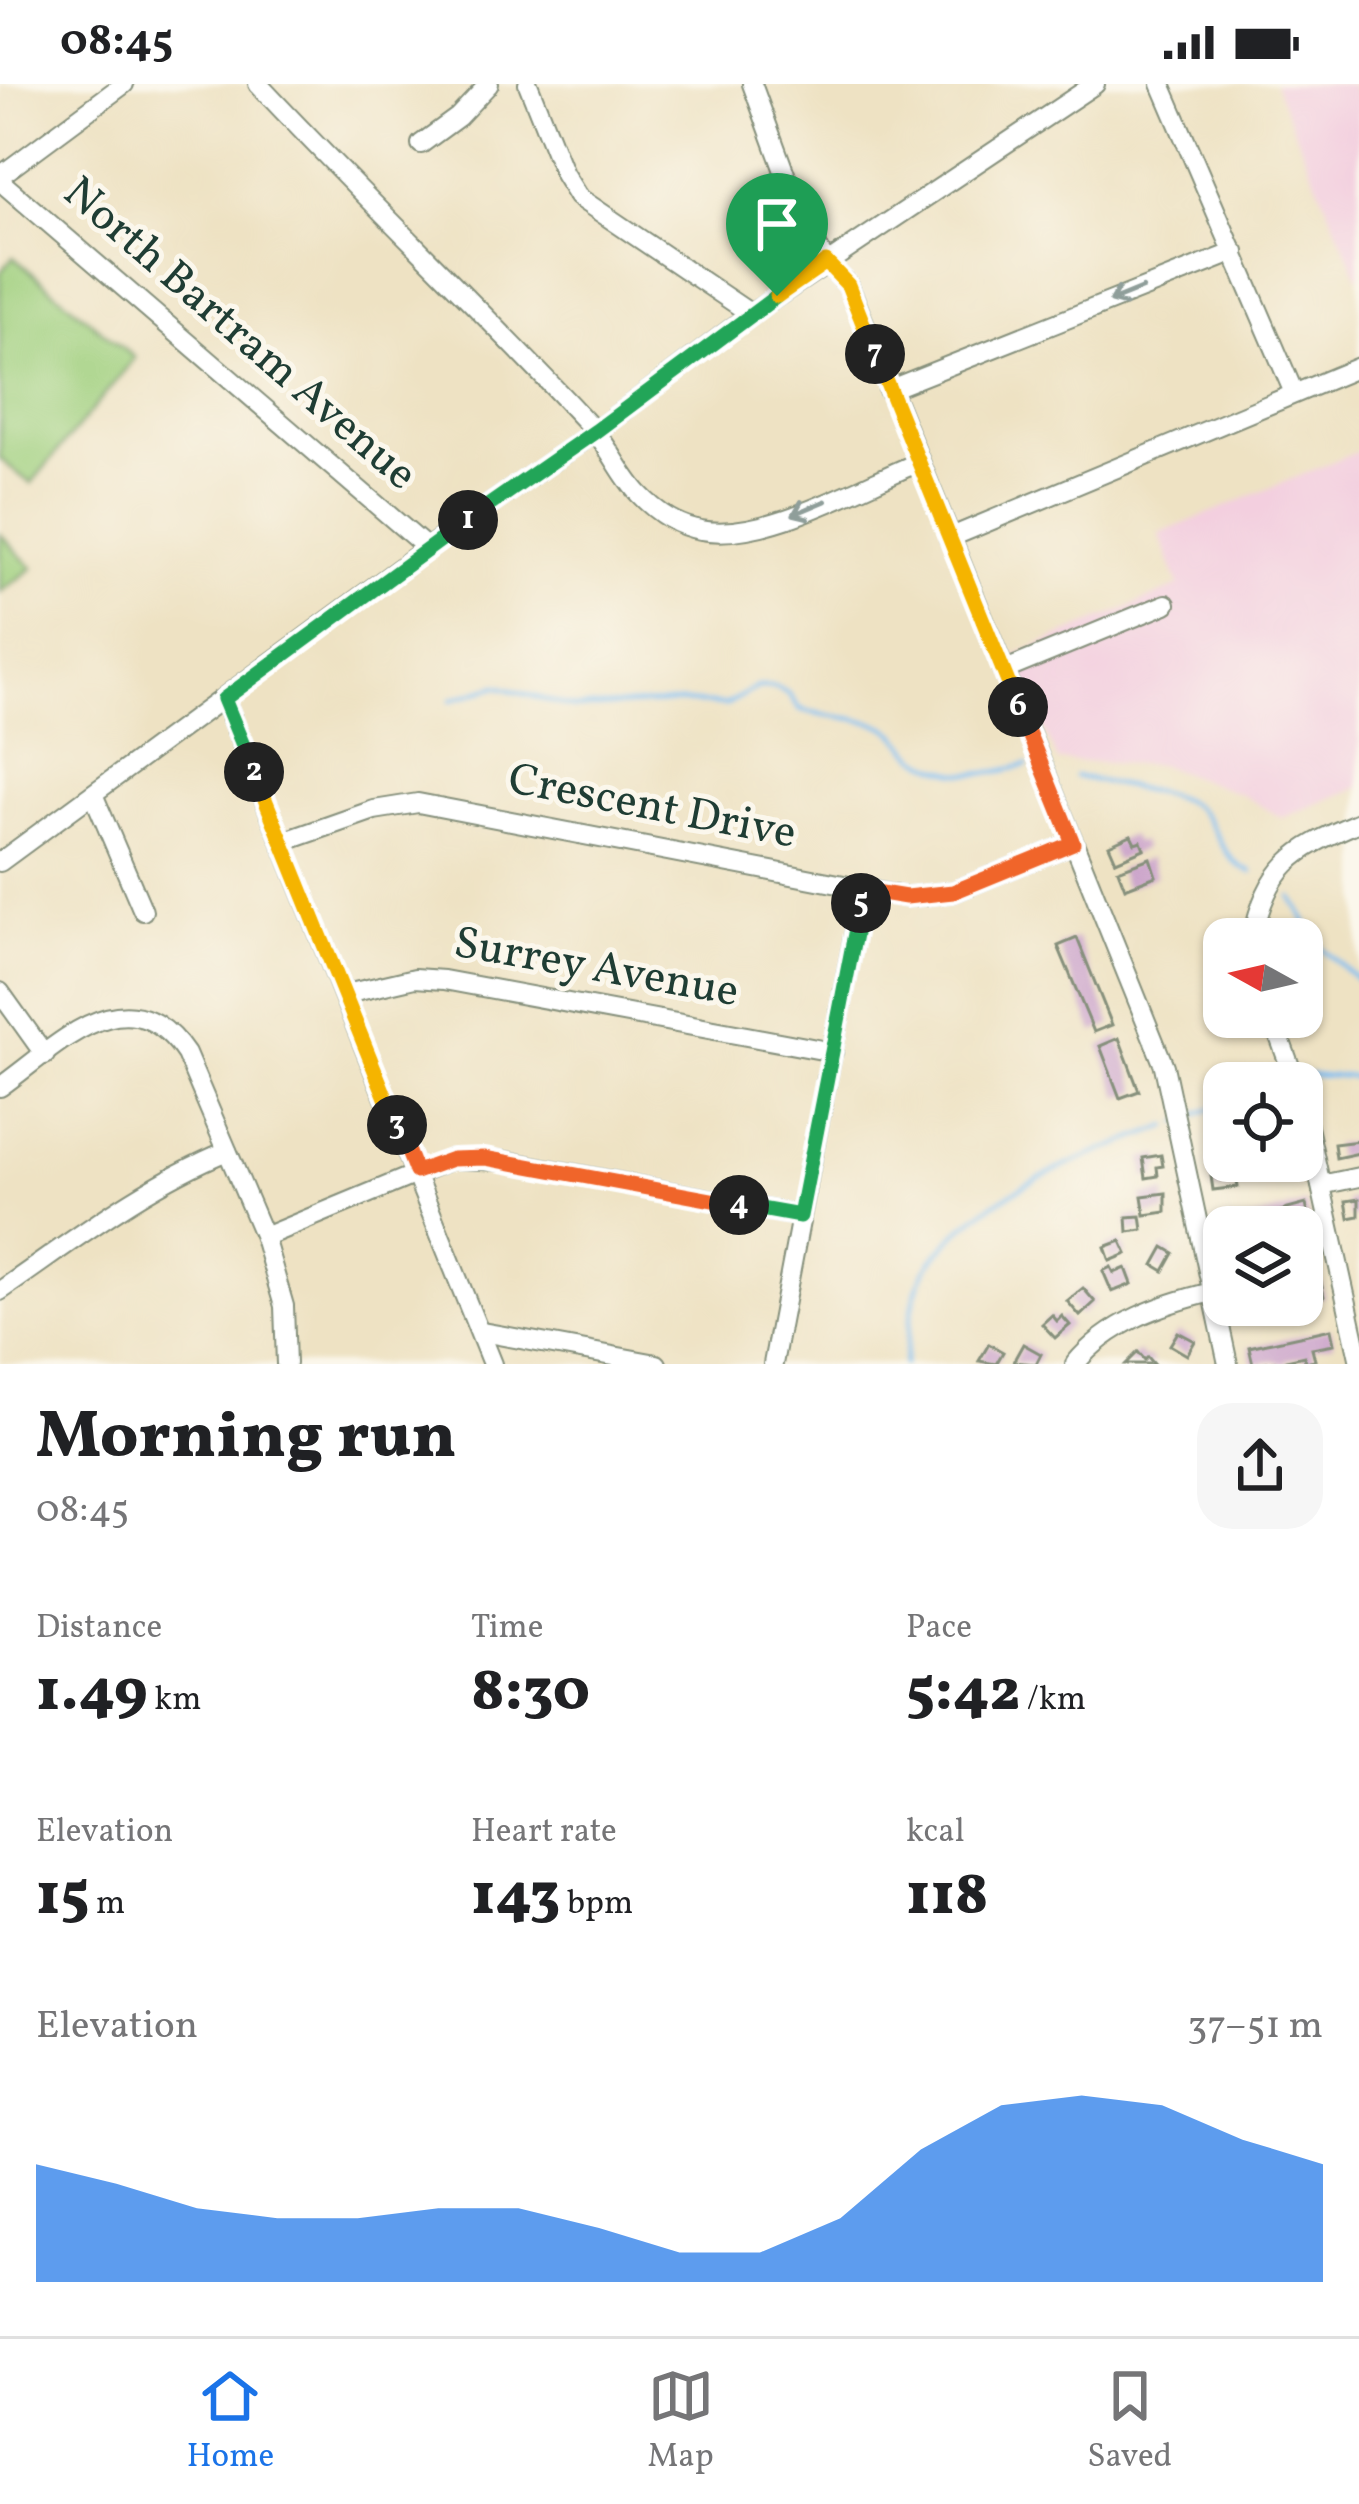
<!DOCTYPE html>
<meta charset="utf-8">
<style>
:root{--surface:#fff;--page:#f6f6f6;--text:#202124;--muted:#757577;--line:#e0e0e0;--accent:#1a73e8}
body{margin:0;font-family:Vollkorn,serif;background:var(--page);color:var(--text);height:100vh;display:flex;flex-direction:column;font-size:45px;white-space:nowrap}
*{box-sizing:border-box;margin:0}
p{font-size:39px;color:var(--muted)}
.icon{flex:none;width:66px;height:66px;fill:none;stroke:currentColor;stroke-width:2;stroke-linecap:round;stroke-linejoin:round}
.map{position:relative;height:1280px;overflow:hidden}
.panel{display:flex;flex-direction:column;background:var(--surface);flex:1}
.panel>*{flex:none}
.needle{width:78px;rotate:278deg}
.fabs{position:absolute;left:1203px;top:834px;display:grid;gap:24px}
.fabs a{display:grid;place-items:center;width:120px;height:120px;border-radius:24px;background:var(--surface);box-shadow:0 3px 9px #0004;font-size:60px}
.pin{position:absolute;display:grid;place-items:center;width:102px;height:102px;color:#fff;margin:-123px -51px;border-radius:50% 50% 50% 0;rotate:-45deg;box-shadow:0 0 12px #0007}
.pin .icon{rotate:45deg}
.km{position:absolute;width:60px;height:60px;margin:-30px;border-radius:50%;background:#222;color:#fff;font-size:33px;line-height:60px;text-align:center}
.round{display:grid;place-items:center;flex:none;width:126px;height:126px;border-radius:36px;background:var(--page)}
.headline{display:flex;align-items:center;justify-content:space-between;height:204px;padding:0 36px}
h1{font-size:66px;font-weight:800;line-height:90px}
.metrics{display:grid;grid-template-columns:repeat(3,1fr);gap:18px;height:204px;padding:12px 36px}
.metrics div{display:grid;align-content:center}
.metrics b{font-size:60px;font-weight:800}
.metrics small{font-size:33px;font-weight:400}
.metrics p{font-size:33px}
.chart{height:336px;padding:24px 36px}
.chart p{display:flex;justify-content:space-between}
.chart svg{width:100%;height:216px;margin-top:12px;fill:var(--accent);opacity:.7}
.status{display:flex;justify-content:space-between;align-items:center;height:84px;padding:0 60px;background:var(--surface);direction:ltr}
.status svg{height:33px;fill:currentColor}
.dock{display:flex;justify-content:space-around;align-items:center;height:168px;border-top:3px solid var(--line);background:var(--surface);font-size:33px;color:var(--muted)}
.dock a{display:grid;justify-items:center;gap:6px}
.dock .on{color:var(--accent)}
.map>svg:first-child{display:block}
.built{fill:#f3cfdf}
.green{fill:#9fcf7d;stroke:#5f8658;stroke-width:3}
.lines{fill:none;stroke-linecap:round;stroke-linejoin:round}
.stream{stroke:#7bbef1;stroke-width:4.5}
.building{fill:#cca5cb}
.minor-casing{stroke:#86907c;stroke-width:22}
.minor{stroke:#fff;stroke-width:18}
.oneway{stroke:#8f9e9a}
.split-1-casing{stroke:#fff;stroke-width:24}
.split-2-casing{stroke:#fff;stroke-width:24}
.split-3-casing{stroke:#fff;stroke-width:24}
.split-4-casing{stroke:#fff;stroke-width:24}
.split-5-casing{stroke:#fff;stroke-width:24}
.split-6-casing{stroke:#fff;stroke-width:24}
.split-7-casing{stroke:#fff;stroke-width:24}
.split-8-casing{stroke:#fff;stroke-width:24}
.split-1{stroke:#22a559;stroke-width:15}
.split-2{stroke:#22a559;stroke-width:15}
.split-3{stroke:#f5b400;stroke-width:15}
.split-4{stroke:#f0652b;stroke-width:15}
.split-5{stroke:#22a559;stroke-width:15}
.split-6{stroke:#f0652b;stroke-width:15}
.split-7{stroke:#f5b400;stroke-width:15}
.split-8{stroke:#f5b400;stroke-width:15}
.labels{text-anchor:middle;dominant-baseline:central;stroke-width:10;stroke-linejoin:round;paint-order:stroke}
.street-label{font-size:45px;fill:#1f3d34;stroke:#fbf7ec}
</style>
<div class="status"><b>08:45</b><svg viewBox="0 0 49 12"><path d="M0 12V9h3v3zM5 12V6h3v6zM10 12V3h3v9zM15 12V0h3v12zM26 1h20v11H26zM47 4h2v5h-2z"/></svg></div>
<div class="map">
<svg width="1359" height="1280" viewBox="0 0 1359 1280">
<rect width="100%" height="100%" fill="#fbf7ec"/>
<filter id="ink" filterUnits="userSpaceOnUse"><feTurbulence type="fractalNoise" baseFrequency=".00833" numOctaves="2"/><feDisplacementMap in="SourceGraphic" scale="24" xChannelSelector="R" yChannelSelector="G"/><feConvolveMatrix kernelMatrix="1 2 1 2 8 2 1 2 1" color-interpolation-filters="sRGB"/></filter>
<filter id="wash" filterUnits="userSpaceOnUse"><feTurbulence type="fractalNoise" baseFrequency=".004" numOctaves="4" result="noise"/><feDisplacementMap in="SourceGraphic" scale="48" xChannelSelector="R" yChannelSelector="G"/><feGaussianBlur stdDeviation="2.7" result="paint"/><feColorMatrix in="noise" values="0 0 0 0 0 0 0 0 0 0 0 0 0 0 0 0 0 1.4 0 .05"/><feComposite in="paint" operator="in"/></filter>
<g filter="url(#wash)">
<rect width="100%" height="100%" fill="#eee2c3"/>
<g class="built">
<path d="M1274 0H1351L1359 18V195Z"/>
<path d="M1359 367V703L1282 734 1240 710 1161 681 1058 677 1013 572 1179 502 1159 450Z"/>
</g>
<g class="green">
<path d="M13 173 135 274 31 400 0 375V189Z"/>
<path d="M0 450 33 484 0 508Z"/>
</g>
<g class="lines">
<g class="stream">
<path d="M451 616 497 602 574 624 681 618 725 621 758 603H774L789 610 800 625C826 634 858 632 883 642 899 648 905 664 918 673 953 697 989 691 1027 681"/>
<path d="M1075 692C1104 700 1167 707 1189 719 1220 737 1218 777 1252 788"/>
<path d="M1292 813 1320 863 1359 897"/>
<path d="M1309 991 1359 993"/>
<path d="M1273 999 1277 998"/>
<path d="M1179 1038 1224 1019"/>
<path d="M904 1280C910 1248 910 1208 929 1181 979 1107 1089 1072 1168 1042"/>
</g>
</g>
<g id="blocks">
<g class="building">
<path d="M1131 751 1135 759 1141 757 1144 765 1116 777 1109 761Z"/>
<path d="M1150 774 1156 792 1125 804 1118 786Z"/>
<path d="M1077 854 1112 941 1094 948 1058 862Z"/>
<path d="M1119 954 1139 1007 1120 1014 1100 962Z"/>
<path d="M1359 1057V1069L1336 1074 1334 1060Z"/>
<path d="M1161 1071 1163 1082 1157 1083 1158 1092 1146 1094 1143 1074Z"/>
<path d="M1266 1077H1292L1294 1091 1237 1097 1238 1103 1213 1106 1211 1092 1224 1090 1223 1081Z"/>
<path d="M1166 1109V1128L1145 1131 1142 1112Z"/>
<path d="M1359 1115V1132L1349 1134 1346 1117Z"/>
<path d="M1306 1120 1309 1135 1303 1136 1304 1143H1221Z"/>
<path d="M1141 1132 1143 1146 1128 1148 1127 1133Z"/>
<path d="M1121 1157 1127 1170 1110 1177 1105 1163Z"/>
<path d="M1164 1163 1174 1169 1164 1187 1154 1181Z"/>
<path d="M1111 1183 1114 1189 1126 1184 1132 1200 1112 1208 1103 1187Z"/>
<path d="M1321 1198 1324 1213 1302 1217V1202Z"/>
<path d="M1083 1204 1095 1218 1080 1232 1067 1217Z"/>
<path d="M1245 1221H1290V1223L1247 1231Z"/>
<path d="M1052 1231 1057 1237 1062 1232 1070 1241 1055 1254 1042 1240Z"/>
<path d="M1331 1245 1334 1260 1312 1264 1315 1276 1305 1278 1304 1272 1286 1276V1280L1275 1277 1253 1280 1249 1263Z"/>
<path d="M1178 1248 1195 1257 1187 1271 1170 1261Z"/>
<path d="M989 1260 1003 1268 996 1280 979 1277Z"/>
<path d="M1023 1260 1041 1270 1036 1280 1013 1278Z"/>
<path d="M1138 1268 1145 1276 1148 1273 1154 1280H1126Z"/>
</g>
</g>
</g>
<g filter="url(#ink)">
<use href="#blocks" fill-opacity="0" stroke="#86907c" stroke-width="3"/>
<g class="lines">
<g class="minor-casing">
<g id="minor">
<path d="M258 0C367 117 483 226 591 343 610 363 620 390 639 410 656 428 677 442 701 446 764 458 858 403 917 379"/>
<path d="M528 0 564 90 578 113 751 230"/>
<path d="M752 0 802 136 826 178 848 201 854 214 1164 982 1228 1280"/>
<path d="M1161 0 1294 309"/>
<path d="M421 60 458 33 489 0"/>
<path d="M0 92 124 0"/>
<path d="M0 97 427 464"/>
<path d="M888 306 1235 168"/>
<path d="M949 454 1359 283"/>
<path d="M1003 587 1166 520"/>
<path d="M224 615 492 1280"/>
<path d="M93 710 143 827"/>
<path d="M283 758 374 726 418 719 906 813 953 808 1073 759"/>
<path d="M0 778 427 464 596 347 751 230 1095 0"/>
<path d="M1252 855C1268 782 1293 766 1359 738"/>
<path d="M0 908 45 971"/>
<path d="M346 910 415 894 444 896 833 968"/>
<path d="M1272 933 1296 999"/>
<path d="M0 1003C58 962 128 884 186 970L264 1153 284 1222 286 1280"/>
<path d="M1302 1016 1359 1274"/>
<path d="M1321 1101 1359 1093"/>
<path d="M264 1153 452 1075 507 1077 800 1132"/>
<path d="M0 1207C74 1156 144 1101 227 1067"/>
<path d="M482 1248 657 1280"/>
<path d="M773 1280 863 805"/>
<path d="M1075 1280C1109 1238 1162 1220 1212 1208"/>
</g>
</g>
<use href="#minor" class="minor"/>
</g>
<defs><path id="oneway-shaft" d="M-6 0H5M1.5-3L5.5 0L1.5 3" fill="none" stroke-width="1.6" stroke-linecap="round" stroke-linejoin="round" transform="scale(3)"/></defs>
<g class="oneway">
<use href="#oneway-shaft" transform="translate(1126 211) rotate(158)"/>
<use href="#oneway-shaft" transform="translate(809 424) rotate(157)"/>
</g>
</g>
<g class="lines" filter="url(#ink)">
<g class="split-1-casing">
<path id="split-1" d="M468 436 596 347 777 212"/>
</g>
<g class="split-2-casing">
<path id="split-2" d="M254 688 224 615 468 436"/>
</g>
<g class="split-3-casing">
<path id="split-3" d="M254 688 397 1041"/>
</g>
<g class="split-4-casing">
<path id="split-4" d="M397 1041 416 1088 452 1075 485 1074 739 1121"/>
</g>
<g class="split-5-casing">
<path id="split-5" d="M739 1121 800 1132 861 819"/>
</g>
<g class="split-6-casing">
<path id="split-6" d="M861 819 863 806 906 813 953 808 1073 759 1018 623"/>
</g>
<g class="split-7-casing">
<path id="split-7" d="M875 270 1018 623"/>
</g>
<g class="split-8-casing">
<path id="split-8" d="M777 212 826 178 848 201 875 270"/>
</g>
<use href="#split-1" class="split-1"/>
<use href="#split-2" class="split-2"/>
<use href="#split-3" class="split-3"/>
<use href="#split-4" class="split-4"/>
<use href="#split-5" class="split-5"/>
<use href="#split-6" class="split-6"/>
<use href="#split-7" class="split-7"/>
<use href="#split-8" class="split-8"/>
</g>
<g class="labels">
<g class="street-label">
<text transform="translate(239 251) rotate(41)">North Bartram Avenue</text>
<text transform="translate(652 724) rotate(11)">Crescent Drive</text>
<text transform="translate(596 885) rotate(10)">Surrey Avenue</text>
</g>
</g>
</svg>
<div class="fabs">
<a><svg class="needle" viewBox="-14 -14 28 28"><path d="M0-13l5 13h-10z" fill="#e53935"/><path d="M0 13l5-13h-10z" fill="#757577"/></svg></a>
<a><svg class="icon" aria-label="locate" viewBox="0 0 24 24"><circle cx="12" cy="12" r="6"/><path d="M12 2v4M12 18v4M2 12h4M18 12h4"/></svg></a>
<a><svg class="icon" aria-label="layers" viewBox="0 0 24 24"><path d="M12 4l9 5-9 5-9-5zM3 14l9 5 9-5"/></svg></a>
</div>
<div class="pin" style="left:777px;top:212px;background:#1e9e55"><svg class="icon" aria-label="arrive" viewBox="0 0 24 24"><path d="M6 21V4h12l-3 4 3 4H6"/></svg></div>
<b class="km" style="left:468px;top:436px">1</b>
<b class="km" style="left:254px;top:688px">2</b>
<b class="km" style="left:397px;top:1041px">3</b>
<b class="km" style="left:739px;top:1121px">4</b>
<b class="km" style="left:861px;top:819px">5</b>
<b class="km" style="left:1018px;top:623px">6</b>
<b class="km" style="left:875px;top:270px">7</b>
</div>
<section class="panel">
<div class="headline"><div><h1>Morning run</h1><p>08:45</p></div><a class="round"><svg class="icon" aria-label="share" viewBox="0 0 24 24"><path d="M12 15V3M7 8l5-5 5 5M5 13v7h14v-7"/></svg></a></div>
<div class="metrics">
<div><p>Distance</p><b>1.49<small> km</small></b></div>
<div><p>Time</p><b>8:30</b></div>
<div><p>Pace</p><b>5:42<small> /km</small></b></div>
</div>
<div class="metrics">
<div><p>Elevation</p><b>15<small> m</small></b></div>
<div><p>Heart rate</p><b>143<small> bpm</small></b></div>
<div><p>kcal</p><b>118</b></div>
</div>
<div class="chart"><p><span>Elevation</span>37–51 m</p>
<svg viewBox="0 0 160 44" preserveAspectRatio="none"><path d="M0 44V20L10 24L20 29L30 31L40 31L50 29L60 29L70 33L80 38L90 38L100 31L110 17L120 8L130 6L140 8L150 15L160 20V44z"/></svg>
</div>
</section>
<nav class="dock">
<a class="on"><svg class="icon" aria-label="home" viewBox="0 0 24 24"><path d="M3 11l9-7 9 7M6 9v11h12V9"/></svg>Home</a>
<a><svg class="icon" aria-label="map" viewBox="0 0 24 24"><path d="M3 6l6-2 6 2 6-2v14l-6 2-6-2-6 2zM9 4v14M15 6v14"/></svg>Map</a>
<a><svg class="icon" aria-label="saved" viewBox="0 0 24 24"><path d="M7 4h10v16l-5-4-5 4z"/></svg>Saved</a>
</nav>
